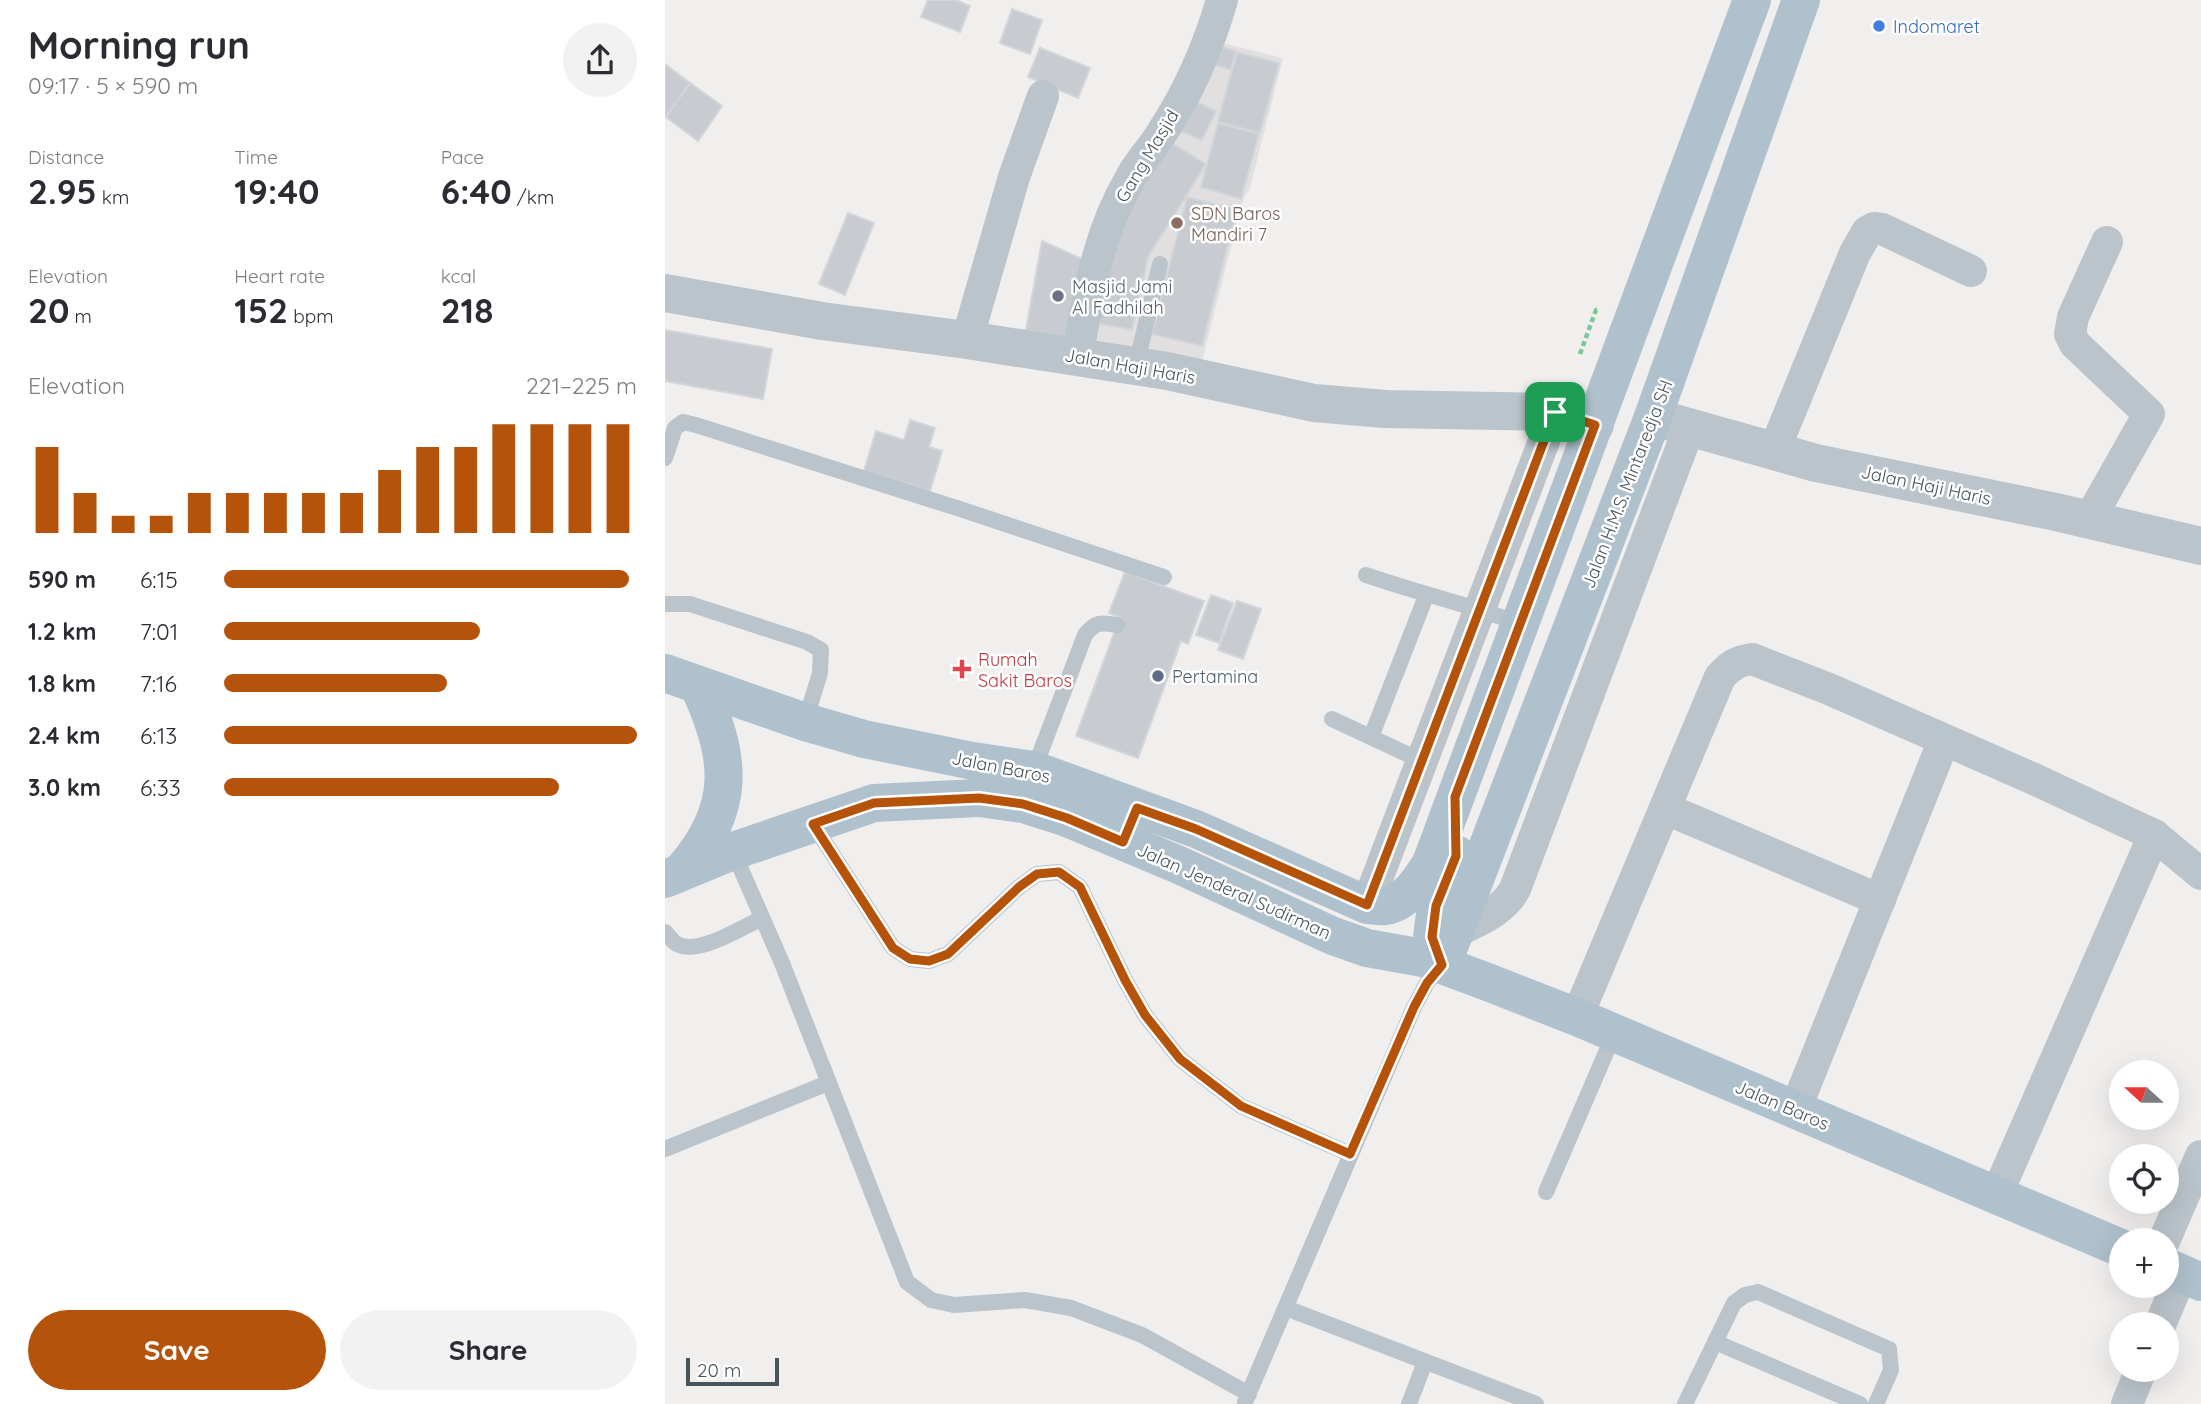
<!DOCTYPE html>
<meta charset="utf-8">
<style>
:root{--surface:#fff;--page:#f2f2f3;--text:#2b2b33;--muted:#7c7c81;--accent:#b45309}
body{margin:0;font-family:Quicksand,sans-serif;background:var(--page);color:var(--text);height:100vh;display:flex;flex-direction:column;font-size:26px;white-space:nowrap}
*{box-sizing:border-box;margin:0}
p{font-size:23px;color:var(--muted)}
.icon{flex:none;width:38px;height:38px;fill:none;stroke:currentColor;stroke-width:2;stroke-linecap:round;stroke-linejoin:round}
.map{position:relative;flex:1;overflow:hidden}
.panel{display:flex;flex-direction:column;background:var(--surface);width:665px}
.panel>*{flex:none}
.needle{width:46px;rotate:291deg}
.tools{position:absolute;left:1444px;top:1060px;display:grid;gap:14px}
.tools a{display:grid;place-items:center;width:70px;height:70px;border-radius:50%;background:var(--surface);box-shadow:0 7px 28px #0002;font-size:35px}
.scale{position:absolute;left:21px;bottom:18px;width:93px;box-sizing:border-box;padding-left:7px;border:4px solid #47545a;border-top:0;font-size:19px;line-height:24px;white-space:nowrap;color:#47545a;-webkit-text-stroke:5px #fff;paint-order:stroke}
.pin{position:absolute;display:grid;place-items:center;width:60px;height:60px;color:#fff;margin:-30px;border-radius:14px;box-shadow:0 4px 10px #0006}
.round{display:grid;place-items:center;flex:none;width:74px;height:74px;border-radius:37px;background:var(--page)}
.overview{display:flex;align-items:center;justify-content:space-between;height:119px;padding:0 28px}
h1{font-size:38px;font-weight:700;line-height:52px}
.stats{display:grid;grid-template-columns:repeat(3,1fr);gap:10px;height:119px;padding:7px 28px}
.stats div{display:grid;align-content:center}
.stats b{font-size:35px;font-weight:700}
.stats small{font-size:19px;font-weight:400}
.stats p{font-size:19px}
.chart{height:196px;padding:14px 28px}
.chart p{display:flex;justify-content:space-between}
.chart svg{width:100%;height:126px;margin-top:7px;stroke:var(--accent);stroke-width:6}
.action{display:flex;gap:14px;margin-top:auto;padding:14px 28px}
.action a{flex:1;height:80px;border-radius:42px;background:var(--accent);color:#fff;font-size:28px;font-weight:700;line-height:80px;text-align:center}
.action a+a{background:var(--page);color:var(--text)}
ul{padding:0 28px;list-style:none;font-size:23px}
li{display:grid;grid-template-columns:112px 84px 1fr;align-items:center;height:52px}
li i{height:18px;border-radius:9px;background:var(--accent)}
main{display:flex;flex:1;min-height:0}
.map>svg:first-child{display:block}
.education{fill:#e1dfdf}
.building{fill:#c8ccd1;stroke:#d2d5d9;stroke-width:2}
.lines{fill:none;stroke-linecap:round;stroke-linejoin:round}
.path{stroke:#78c997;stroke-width:4.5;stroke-dasharray:5 3.5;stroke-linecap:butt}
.service{stroke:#bac4ca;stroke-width:16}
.minor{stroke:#bac4ca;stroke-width:32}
.tertiary{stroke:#bac4ca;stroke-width:38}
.primary{stroke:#afc1cc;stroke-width:38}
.route-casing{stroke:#fff;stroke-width:14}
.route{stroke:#b45309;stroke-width:9}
.shop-dot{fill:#3f7fe0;stroke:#fff;stroke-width:2.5}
.education-dot{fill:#8d6e63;stroke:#fff;stroke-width:2.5}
.worship-dot{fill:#6b7280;stroke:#fff;stroke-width:2.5}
.health-dot{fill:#e0444e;stroke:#fff;stroke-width:2.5}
.service-dot{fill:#5c6f8a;stroke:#fff;stroke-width:2.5}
.labels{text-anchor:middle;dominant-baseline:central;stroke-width:5;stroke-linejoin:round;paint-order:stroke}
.shop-label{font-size:18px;fill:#366cbe;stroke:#fff;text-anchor:start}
.street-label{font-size:18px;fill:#47545a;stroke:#fff}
.education-label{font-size:18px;fill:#785e54;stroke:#fff;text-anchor:start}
.worship-label{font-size:18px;fill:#5b616d;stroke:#fff;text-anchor:start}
.health-label{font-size:18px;fill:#be3a42;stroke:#fff;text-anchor:start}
.service-label{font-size:18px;fill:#4e5e75;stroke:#fff;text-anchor:start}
</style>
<main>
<section class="panel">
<div class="overview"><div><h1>Morning run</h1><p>09:17 · 5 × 590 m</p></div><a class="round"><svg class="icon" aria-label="share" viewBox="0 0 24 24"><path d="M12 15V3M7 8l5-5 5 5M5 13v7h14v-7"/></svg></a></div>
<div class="stats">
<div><p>Distance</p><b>2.95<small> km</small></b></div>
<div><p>Time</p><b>19:40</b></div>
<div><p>Pace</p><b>6:40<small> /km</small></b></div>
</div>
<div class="stats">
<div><p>Elevation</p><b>20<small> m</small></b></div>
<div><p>Heart rate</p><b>152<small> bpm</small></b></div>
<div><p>kcal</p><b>218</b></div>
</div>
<div class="chart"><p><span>Elevation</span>221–225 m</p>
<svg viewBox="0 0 160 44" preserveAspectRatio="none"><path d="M5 44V14M15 44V30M25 44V38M35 44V38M45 44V30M55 44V30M65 44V30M75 44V30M85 44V30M95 44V22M105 44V14M115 44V14M125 44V6M135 44V6M145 44V6M155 44V6"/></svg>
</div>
<ul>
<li><b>590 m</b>6:15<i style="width:98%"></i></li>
<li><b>1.2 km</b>7:01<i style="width:62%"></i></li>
<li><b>1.8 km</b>7:16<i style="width:54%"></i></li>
<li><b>2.4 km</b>6:13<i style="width:100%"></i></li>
<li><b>3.0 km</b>6:33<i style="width:81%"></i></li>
</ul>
<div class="action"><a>Save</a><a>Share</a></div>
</section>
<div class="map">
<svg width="1536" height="1404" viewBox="0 0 1536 1404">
<rect width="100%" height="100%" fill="#f1eeee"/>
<path class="education" d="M554 42 618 58 585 188 578 200 537 361 419 338Z"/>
<g class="building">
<path d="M263 0H291L305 6 295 32 256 17Z"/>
<path d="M347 9 377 20 365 54 335 43Z"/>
<path d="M552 46 571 51 566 70 547 64Z"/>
<path d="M375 48 425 68 413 98 363 77Z"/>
<path d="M572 52 614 63 595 133 553 122Z"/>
<path d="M0 64 25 83 1 117H0Z"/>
<path d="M25 83 57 106 33 141 1 117Z"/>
<path d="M527 100 551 111 537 140 513 130Z"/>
<path d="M553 123 594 134 576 199 536 187Z"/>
<path d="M503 141 541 164 483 257 467 330 426 322 445 234Z"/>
<path d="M522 197 572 210 537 346 487 334Z"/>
<path d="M183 213 209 223 180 295 154 284Z"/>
<path d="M377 241 426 263 411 340 361 330Z"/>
<path d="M0 330 107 349 98 399 0 381Z"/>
<path d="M245 420 270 428 264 447 277 451 265 491 199 471 211 431 239 440Z"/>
<path d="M460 572 539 601 523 644 516 641 473 758 411 736 455 617 444 613Z"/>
<path d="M546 595 568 603 554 643 531 635Z"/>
<path d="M572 601 596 609 578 659 553 650Z"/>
</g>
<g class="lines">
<path class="path" d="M915 354 931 310 934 311"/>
<g class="service">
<path d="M471 366 495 264"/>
<path d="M0 458 10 428 18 422 31 425 292 508 499 577"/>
<path d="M701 575C753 593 805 605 855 624"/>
<path d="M0 604H25L142 642 156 650 155 673 140 722"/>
<path d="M667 719 757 761"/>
<path d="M706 737 761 596"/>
<path d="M368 772 420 635C430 622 436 622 452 625"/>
<path d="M148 824 228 948 245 959 264 961 283 954 354 887 372 874 394 872 415 887 460 980 480 1015 515 1059 576 1106 685 1154"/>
<path d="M68 851 117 963 242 1282 266 1300 289 1305 360 1300 406 1308 477 1335 584 1394"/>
<path d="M0 932C4 936 8 942 12 944 32 956 78 927 97 918"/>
<path d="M0 1149 163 1083"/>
<path d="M881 1192 949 1034"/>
<path d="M621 1308 871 1404"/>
<path d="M1050 1342 1195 1404"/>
<path d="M580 1402 749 1007 762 983 777 965"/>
<path d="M744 1404 760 1362"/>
<path d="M1020 1404 1069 1303 1080 1295 1093 1292 1224 1349 1226 1370 1211 1404"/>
</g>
<g class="minor">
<path d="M302 340 349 177 378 96"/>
<path d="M412 357C424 295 432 235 465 179 474 162 488 148 498 131 524 91 544 45 557 0"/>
<path d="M1109 451 1190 253 1202 232 1209 228 1217 229 1306 271"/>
<path d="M1424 520 1484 414 1410 344 1405 334 1408 317 1442 242"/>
<path d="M1001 809 1215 900"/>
<path d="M702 905 890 412"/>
<path d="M791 932C814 920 837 912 850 889L1024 428"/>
<path d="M912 1017 1055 677C1065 666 1072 661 1087 659L1164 689 1369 779 1489 835 1536 874"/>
<path d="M1130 1110 1279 740"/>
<path d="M1332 1194 1489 835"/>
<path d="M1499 1241 1536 1156"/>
<path d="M1495 1325 1517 1273"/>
<path d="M1462 1404 1476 1370"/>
</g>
<g class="tertiary">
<path d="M0 293 157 321 302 340 502 371 649 403 720 409 890 412 930 425"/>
<path d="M988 417 1151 463 1391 512 1536 546"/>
</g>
<g class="primary">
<path d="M0 673 140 722 199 739 308 761 369 770 531 829 702 905C708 905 715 907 720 906 741 903 756 880 766 863L1087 0"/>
<path d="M18 870C72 808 67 756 33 685"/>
<path d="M0 879 68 851 209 803 314 798 358 804 402 818 514 865 668 936 702 948 758 958 825 983 912 1017 1456 1248"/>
<path d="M776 963 767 937 771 906 791 854"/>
<path d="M777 965 988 417 1136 0"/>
<path d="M1502 1267 1536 1282"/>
</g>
</g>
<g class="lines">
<g class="route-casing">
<path id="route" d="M890 412 930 425 790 797 791 856 771 906 767 937 777 965 762 983 749 1007 685 1154 576 1106 515 1059 480 1015 460 980 415 887 394 872 372 874 354 887 283 954 264 961 245 959 228 948 148 824 209 803 314 798 358 804 402 818 458 842 472 808 531 829 702 905Z"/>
</g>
<use href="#route" class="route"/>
</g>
<circle class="shop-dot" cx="1214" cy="26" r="7"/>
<circle class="education-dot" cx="512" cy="223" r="7"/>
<circle class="worship-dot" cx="393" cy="296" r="7"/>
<path class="health-dot" d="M293.5 658.5h7v7h7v7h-7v7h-7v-7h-7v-7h7z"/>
<circle class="service-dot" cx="493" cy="676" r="7"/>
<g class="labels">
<g class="shop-label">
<text x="1228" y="26">Indomaret</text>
</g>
<g class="street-label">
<text transform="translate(482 156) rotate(-59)">Gang Masjid</text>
<text transform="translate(465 366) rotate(10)">Jalan Haji Haris</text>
<text transform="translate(962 484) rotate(-69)">Jalan H.M.S. Mintaredja SH</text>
<text transform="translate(1261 485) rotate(12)">Jalan Haji Haris</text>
<text transform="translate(336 767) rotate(11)">Jalan Baros</text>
<text transform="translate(569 891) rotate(24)">Jalan Jenderal Sudirman</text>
<text transform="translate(1117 1105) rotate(23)">Jalan Baros</text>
</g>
<g class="education-label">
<text x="526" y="213">SDN Baros<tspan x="526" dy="21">Mandiri 7</tspan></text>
</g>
<g class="worship-label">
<text x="407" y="286">Masjid Jami<tspan x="407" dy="21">Al Fadhilah</tspan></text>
</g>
<g class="health-label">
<text x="313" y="659">Rumah<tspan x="313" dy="21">Sakit Baros</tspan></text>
</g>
<g class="service-label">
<text x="507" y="676">Pertamina</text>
</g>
</g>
</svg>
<div class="tools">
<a><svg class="needle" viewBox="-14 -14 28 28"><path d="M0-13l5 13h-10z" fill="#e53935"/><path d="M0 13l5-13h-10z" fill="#7c7c81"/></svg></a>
<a><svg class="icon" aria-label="locate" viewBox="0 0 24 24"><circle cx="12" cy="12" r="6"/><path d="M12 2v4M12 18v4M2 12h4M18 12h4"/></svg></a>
<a>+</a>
<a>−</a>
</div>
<div class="scale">20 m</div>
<div class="pin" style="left:890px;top:412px;background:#1e9e55"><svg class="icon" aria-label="arrive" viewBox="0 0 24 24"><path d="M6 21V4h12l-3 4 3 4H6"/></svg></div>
</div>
</main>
